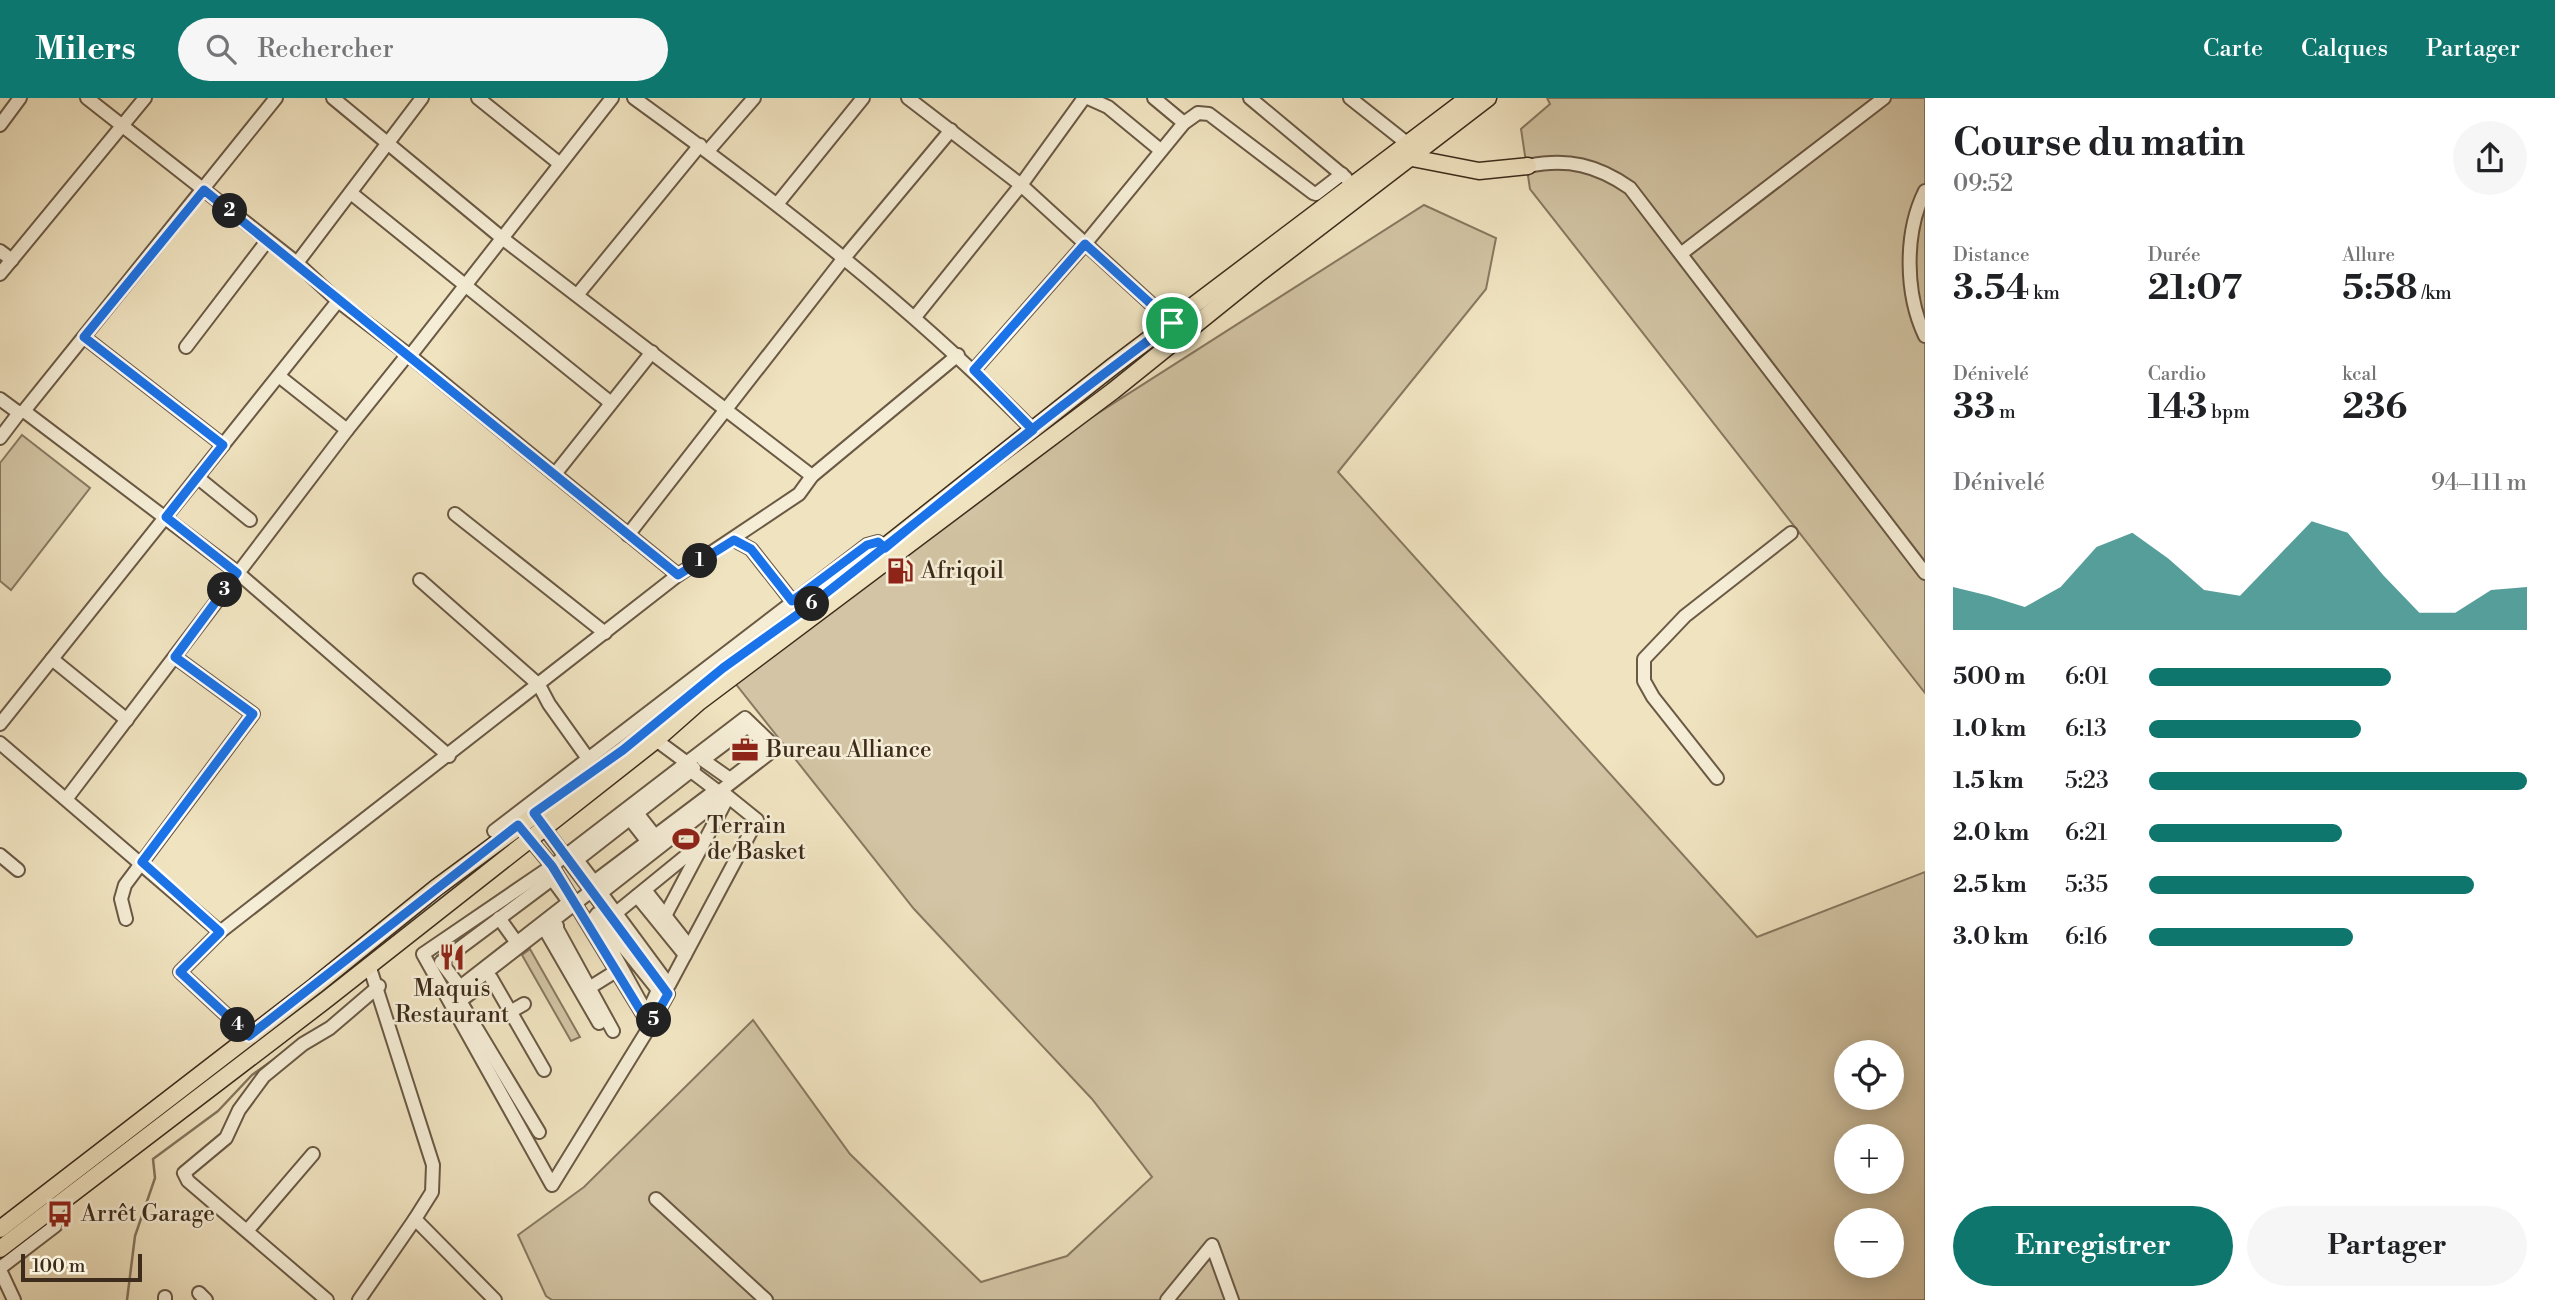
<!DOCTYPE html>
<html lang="fr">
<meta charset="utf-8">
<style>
:root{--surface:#fff;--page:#f6f6f6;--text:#202124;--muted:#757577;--accent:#0f766e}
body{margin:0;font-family:"Libre Bodoni",serif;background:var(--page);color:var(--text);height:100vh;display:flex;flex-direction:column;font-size:26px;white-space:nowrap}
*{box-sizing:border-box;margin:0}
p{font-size:23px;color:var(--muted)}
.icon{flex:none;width:38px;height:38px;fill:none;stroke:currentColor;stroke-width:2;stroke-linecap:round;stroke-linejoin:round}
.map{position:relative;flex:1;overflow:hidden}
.details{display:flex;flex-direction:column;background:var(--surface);width:630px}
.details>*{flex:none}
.buttons{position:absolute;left:1834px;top:942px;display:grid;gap:14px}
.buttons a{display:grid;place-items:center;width:70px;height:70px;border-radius:50%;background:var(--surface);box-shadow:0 4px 18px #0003;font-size:35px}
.scale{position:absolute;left:21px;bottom:18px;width:121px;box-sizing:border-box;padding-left:7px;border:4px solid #3d2b1b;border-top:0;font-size:19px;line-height:24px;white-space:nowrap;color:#3d2b1b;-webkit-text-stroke:5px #f5edd6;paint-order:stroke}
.pin{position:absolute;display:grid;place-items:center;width:60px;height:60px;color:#fff;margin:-30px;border:4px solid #fff;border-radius:50%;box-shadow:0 2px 7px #0007}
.km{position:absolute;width:35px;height:35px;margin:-18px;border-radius:50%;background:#222;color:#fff;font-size:19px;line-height:35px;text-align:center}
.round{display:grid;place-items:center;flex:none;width:74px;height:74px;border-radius:37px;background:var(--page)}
.head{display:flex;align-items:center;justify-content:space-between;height:119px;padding:0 28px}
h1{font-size:38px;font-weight:700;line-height:52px}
.stats{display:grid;grid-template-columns:repeat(3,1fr);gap:10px;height:119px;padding:7px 28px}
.stats div{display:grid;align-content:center}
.stats b{font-size:35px;font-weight:700}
.stats small{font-size:19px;font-weight:400}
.stats p{font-size:19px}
.chart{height:196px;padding:14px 28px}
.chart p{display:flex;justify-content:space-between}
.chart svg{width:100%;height:126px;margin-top:7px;fill:var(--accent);opacity:.7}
.cta{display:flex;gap:14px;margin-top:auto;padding:14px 28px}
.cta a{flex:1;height:80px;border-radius:42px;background:var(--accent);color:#fff;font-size:28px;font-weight:700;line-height:80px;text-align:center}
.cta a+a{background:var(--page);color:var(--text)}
ul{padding:0 28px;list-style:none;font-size:23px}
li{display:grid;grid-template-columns:112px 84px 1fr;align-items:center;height:52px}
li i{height:18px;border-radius:9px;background:var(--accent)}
header{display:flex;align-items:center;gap:42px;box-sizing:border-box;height:98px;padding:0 35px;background:var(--accent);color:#fff}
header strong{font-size:33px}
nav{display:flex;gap:38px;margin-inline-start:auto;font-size:24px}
.search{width:490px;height:63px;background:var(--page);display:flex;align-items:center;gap:18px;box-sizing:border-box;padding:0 24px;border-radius:38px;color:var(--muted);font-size:26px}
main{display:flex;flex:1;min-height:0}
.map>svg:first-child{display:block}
.green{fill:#d2c4a4;stroke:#887860;stroke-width:2;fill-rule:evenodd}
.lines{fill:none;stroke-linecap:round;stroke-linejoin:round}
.stream{stroke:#84745c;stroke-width:2.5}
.minor-casing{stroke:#6a5944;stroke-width:16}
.major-casing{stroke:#3d2b1b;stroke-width:19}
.minor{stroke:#f5edd6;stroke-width:12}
.major{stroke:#f0e3c0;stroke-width:16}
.route-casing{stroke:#fff;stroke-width:14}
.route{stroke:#1a73e8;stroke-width:9}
.labels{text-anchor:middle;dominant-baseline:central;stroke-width:5;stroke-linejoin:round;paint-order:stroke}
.poi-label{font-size:23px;fill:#3d2b1b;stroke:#f5edd6;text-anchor:start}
</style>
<header>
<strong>Milers</strong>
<div class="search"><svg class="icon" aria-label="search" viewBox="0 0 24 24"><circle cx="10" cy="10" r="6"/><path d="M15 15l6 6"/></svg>Rechercher</div>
<nav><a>Carte</a><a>Calques</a><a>Partager</a></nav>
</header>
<main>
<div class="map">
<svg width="1925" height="1202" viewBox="0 0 1925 1202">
<rect width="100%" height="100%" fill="#f0e3c0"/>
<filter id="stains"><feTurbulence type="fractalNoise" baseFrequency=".00286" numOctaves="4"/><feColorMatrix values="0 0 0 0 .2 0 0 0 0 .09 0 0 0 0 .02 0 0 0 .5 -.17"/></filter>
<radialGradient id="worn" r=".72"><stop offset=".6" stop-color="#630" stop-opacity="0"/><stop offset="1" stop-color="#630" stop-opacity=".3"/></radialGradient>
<g class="green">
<path d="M1547 0H1925V595L1530 91 1521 31 1550 6Z"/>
<path d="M1424 107 1496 140 1486 191 1338 374 1757 839 1925 774V1202H552L546 1198 518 1137 584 1089 753 922 850 1056 981 1184 1067 1158 1152 1079 1092 1001 914 811 731 580 1012 370ZM1846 954H1892V999H1846ZM1846 1038H1892V1083H1846ZM1846 1122H1892V1167H1846Z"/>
<path d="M22 337 90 390 11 492 0 483V365Z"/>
<path d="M530 851 580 939 571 943 522 857Z"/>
</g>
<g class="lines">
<path class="stream" d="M127 1202 135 1138 155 1080 153 1061 218 1013 252 977 280 957"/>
<g class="minor-casing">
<g id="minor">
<path d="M87 0 297 165 338 203 410 258 678 477"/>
<path d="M333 0 502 140 812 378"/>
<path d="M478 0 560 66"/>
<path d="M634 0C775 102 911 208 1033 332"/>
<path d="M908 0 1021 87 1172 225"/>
<path d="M1088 0 1108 9 1159 51"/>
<path d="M1154 0 1184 25"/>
<path d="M1250 0 1346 80"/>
<path d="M1350 0 1408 46"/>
<path d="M0 27 20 0"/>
<path d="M708 53 754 0"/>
<path d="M1528 68C1568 60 1597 67 1630 90L1925 475"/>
<path d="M1925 93C1904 135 1905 196 1925 238"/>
<path d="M351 95 611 305"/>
<path d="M778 105 863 0"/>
<path d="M0 153 12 162"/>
<path d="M1682 155 1884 0"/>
<path d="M297 165 422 0"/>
<path d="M0 176 145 0"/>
<path d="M578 196 700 47"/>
<path d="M915 219 1021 87 1084 0"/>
<path d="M84 239 223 347"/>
<path d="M186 249 267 143"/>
<path d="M410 258 612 0"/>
<path d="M974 272 1085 146 1184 25 1198 15 1209 16 1313 95 1316 96 1342 76"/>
<path d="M0 301 19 315 24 313 238 475 449 658"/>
<path d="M24 313 276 0"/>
<path d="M347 332 408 256"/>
<path d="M0 340 19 315"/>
<path d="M555 376 652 254"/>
<path d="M197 379 250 422"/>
<path d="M455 416 605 535"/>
<path d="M628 437 844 160 951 32"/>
<path d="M734 442 751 451 792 503"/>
<path d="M420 482 539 587 549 606 589 662"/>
<path d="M52 561 127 622"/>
<path d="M0 626 338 203"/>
<path d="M748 628 769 651 730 681 703 662Z"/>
<path d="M656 642 694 670"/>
<path d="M0 645 220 834"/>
<path d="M691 673 716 692 594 784 577 762Z"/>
<path d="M1717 680 1653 599 1644 583V561L1685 518 1791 435"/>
<path d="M726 697 757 722 669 887 601 795Z"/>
<path d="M67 700 347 332 280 279"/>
<path d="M637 715 655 738"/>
<path d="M630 721 648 744"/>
<path d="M518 727 552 768 650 928 668 896 539 723"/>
<path d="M494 733 867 447 878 444 885 450"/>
<path d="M0 757 18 772"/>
<path d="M552 781 569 804 460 889 441 864Z"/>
<path d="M645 792 685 843 681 850"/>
<path d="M637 798 685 857"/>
<path d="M616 815 697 749"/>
<path d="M597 816 658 892 647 916 594 820Z"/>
<path d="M665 818 728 699"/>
<path d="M499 820 517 845"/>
<path d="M126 821 121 801 125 787 253 616 175 559"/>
<path d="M557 828 547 835 599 925"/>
<path d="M556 829 613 933"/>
<path d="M369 867 433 1067 432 1094 415 1121 495 1202"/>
<path d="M491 880 544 972"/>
<path d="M589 890 613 875"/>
<path d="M476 891 460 903 539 1034"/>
<path d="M462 893 776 650 745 620 552 768 423 856 552 1087 650 928"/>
<path d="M510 914 524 906"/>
<path d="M249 938 180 874 220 834 678 477 799 396 812 378 958 257"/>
<path d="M656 1101 766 1202"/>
<path d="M247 1133 313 1056"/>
<path d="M0 1170 55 1128 49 1113"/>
<path d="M0 1172 14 1202"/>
<path d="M199 1195 206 1202"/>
<path d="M165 1202V1199"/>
<path d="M327 1202 188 1083 184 1075 226 1040 239 1012 264 978 303 946 330 930 379 888"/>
<path d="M359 1202 415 1121"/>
<path d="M1167 1202 1212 1147 1232 1202"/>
</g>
</g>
<g class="major-casing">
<g id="major">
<path d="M1412 60 1479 73 1528 68"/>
<path d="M0 1131 315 888 436 790 623 652 723 570 811 507 1112 269 1468 0"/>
<path d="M0 1151 327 901 656 642 699 604 1113 293 1257 177 1488 0"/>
</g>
</g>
<use href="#minor" class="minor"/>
<use href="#major" class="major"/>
</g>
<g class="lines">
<g class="route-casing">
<path id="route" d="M1172 225C1074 297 979 372 885 450L878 444 867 447 792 503 751 451 734 442 678 477 204 92 84 239 223 347 166 419 237 475 175 559 253 616 142 764 220 834 180 874 249 938 518 727 552 768 650 928 668 896 534 715 623 652 723 570 811 507 1033 332 974 272 1085 146 1172 225"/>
</g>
<use href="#route" class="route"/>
</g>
<defs>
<g id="fuel-bare" transform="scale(2.1)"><path d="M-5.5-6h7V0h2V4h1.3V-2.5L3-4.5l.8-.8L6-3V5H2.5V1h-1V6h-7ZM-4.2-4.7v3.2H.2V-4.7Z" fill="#8f2418" stroke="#f5edd6" stroke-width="2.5" paint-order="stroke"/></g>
<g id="office-bare" transform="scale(2.1)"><path d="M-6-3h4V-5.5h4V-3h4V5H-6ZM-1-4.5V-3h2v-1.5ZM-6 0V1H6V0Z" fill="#8f2418" stroke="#f5edd6" stroke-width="2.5" paint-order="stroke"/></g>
<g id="stadium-bare" transform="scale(2.1)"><path d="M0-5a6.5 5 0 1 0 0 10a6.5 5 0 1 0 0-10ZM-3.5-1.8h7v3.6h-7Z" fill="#8f2418" stroke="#f5edd6" stroke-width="2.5" paint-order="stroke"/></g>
<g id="restaurant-bare" transform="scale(2.1)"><path d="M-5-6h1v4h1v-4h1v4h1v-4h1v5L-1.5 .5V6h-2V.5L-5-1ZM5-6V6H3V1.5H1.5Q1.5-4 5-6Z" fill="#8f2418" stroke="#f5edd6" stroke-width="2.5" paint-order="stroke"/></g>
<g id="bus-bare" transform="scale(2.1)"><path d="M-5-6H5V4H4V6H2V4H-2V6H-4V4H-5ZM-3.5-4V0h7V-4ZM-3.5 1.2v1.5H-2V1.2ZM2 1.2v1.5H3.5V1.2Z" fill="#8f2418" stroke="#f5edd6" stroke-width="2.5" paint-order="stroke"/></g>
</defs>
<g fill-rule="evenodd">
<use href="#fuel-bare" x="900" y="473"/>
<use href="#office-bare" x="745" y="652"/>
<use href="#stadium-bare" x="686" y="741"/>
<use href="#restaurant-bare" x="452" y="859"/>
<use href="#bus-bare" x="60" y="1116"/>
</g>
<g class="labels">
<g class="poi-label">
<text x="921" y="473">Afriqoil</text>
<text x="766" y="652">Bureau Alliance</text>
<text x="707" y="728">Terrain<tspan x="707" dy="26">de Basket</tspan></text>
<text x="452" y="891" text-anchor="middle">Maquis<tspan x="452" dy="26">Restaurant</tspan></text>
<text x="81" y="1116">Arrêt Garage</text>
</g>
</g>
<rect width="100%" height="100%" filter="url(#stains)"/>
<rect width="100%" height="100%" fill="url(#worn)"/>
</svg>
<div class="buttons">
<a><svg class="icon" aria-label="locate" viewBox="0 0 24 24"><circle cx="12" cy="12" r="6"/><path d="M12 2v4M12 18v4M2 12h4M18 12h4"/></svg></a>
<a>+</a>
<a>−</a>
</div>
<div class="scale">100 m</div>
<div class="pin" style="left:1172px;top:225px;background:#1e9e55"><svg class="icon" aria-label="arrive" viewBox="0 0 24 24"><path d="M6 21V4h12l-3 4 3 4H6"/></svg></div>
<b class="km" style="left:700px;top:463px">1</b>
<b class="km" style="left:230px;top:113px">2</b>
<b class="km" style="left:225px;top:492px">3</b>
<b class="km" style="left:238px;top:927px">4</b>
<b class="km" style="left:654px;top:922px">5</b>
<b class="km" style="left:812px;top:506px">6</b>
</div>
<section class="details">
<div class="head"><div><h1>Course du matin</h1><p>09:52</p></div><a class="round"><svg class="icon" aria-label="share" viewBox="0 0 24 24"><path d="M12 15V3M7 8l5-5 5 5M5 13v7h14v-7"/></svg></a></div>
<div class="stats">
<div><p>Distance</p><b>3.54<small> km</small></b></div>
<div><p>Durée</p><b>21:07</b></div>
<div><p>Allure</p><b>5:58<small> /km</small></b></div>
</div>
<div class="stats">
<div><p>Dénivelé</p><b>33<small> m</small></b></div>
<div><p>Cardio</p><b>143<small> bpm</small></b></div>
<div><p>kcal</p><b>236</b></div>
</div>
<div class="chart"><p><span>Dénivelé</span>94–111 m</p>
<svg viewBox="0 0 160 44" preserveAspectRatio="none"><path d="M0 44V29L10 32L20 36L30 29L40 15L50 10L60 19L70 30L80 32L90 19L100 6L110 10L120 25L130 38L140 38L150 30L160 29V44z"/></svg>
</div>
<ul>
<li><b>500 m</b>6:01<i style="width:64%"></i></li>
<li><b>1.0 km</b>6:13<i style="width:56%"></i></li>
<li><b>1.5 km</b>5:23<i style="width:100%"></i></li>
<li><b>2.0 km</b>6:21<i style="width:51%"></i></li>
<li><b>2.5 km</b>5:35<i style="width:86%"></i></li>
<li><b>3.0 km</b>6:16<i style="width:54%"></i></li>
</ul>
<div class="cta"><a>Enregistrer</a><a>Partager</a></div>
</section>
</main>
